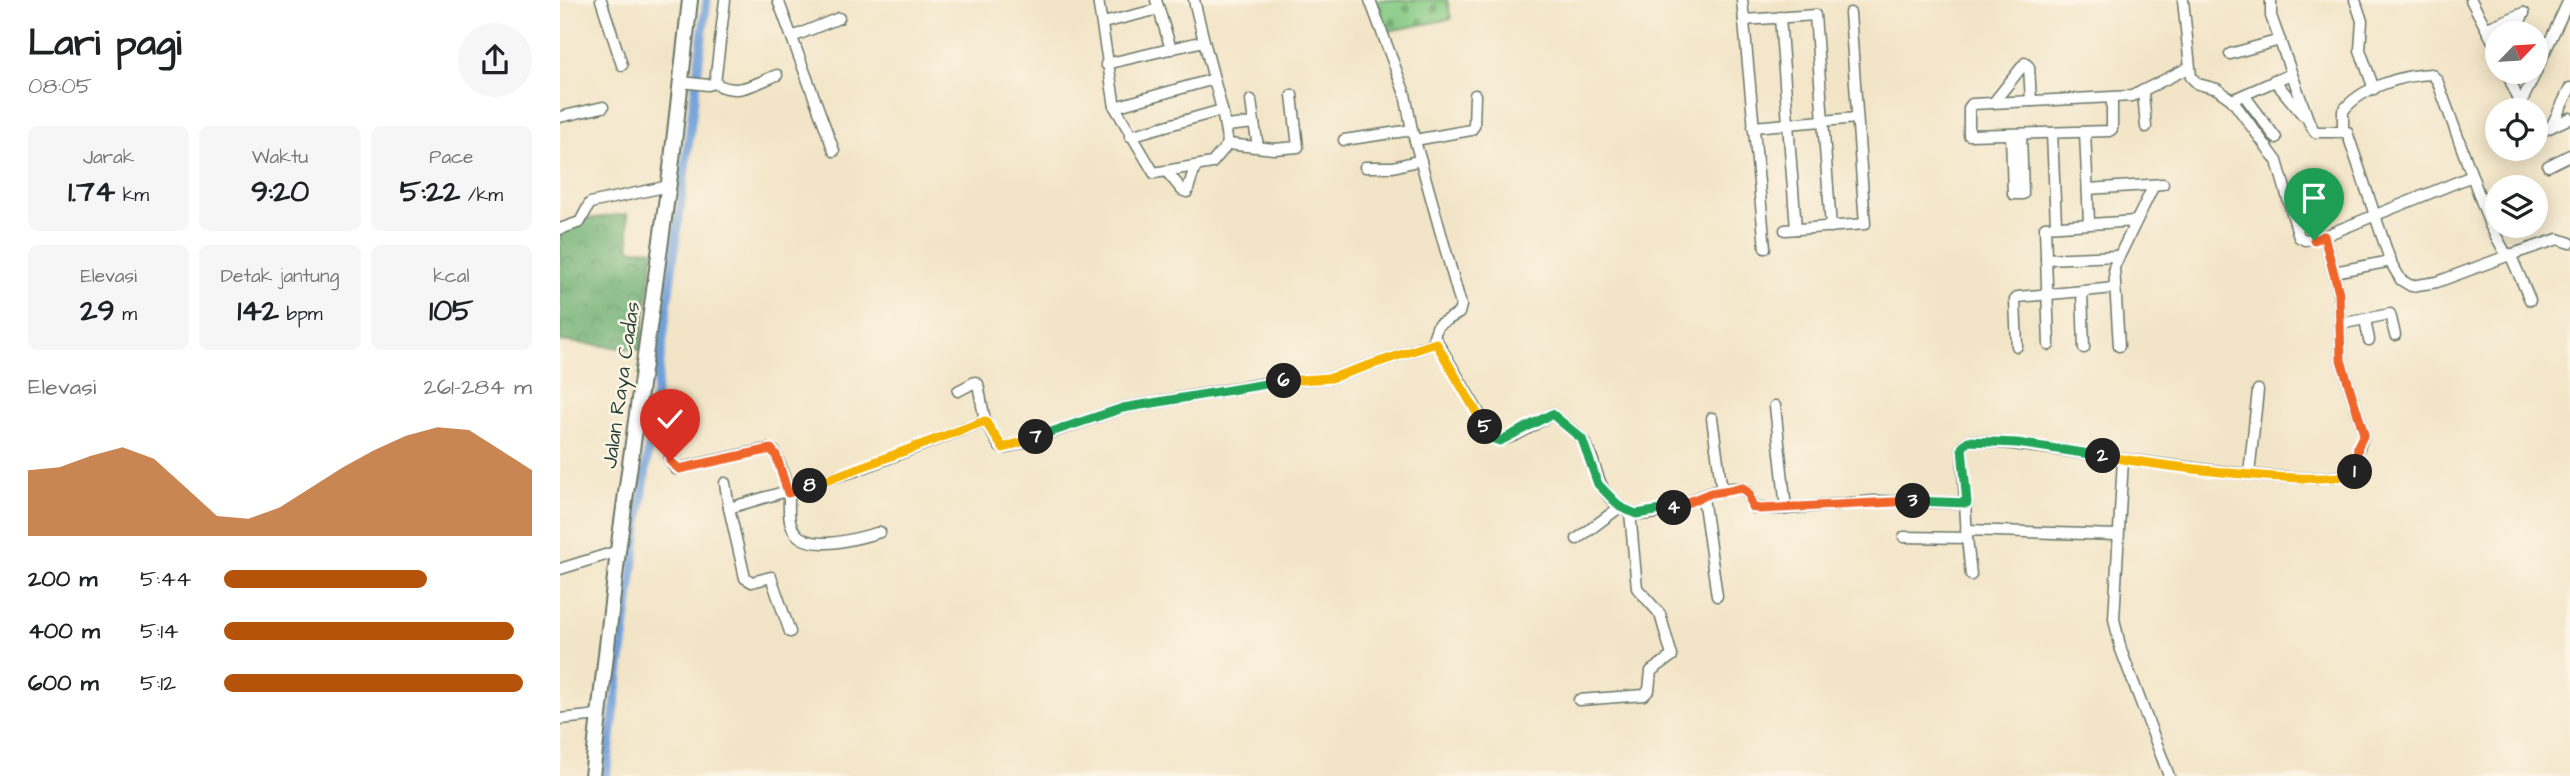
<!DOCTYPE html>
<html lang="id">
<meta charset="utf-8">
<style>
:root{--surface:#fff;--page:#f6f6f6;--text:#202124;--muted:#757577;--accent:#b45309}
body{margin:0;font-family:"Architects Daughter",sans-serif;background:var(--page);color:var(--text);height:100vh;display:flex;flex-direction:column;font-size:26px;white-space:nowrap}
*{box-sizing:border-box;margin:0}
p{font-size:23px;color:var(--muted)}
.icon{flex:none;width:38px;height:38px;fill:none;stroke:currentColor;stroke-width:2;stroke-linecap:round;stroke-linejoin:round}
.map{position:relative;flex:1;overflow:hidden}
.drawer{display:flex;flex-direction:column;background:var(--surface);width:560px}
.drawer>*{flex:none}
.needle{width:46px;rotate:65deg}
.controls{position:absolute;left:1925px;top:21px;display:grid;gap:14px}
.controls a{display:grid;place-items:center;width:63px;height:63px;border-radius:50%;background:var(--surface);box-shadow:0 4px 18px #0003;font-size:35px}
.pin{position:absolute;display:grid;place-items:center;width:60px;height:60px;color:#fff;margin:-72px -30px;border-radius:50% 50% 50% 0;rotate:-45deg;box-shadow:0 0 7px #0007}
.pin .icon{rotate:45deg}
.km{position:absolute;width:35px;height:35px;margin:-18px;border-radius:50%;background:#222;color:#fff;font-size:19px;line-height:35px;text-align:center}
.round{display:grid;place-items:center;flex:none;width:74px;height:74px;border-radius:37px;background:var(--page)}
.headline{display:flex;align-items:center;justify-content:space-between;height:119px;padding:0 28px}
h1{font-size:38px;font-weight:800;line-height:52px}
.stats{display:grid;grid-template-columns:repeat(3,1fr);gap:10px;height:119px;padding:7px 28px}
.stats div{display:grid;align-content:center;border-radius:10px;background:var(--page);text-align:center}
.stats b{font-size:30px;font-weight:800}
.stats small{font-size:19px;font-weight:400}
.stats p{font-size:19px}
.chart{height:196px;padding:14px 28px}
.chart p{display:flex;justify-content:space-between}
.chart svg{width:100%;height:126px;margin-top:7px;fill:var(--accent);opacity:.7}
ul{padding:0 28px;list-style:none;font-size:23px}
li{display:grid;grid-template-columns:112px 84px 1fr;align-items:center;height:52px}
li i{height:18px;border-radius:9px;background:var(--accent)}
main{display:flex;flex:1;min-height:0}
.map>svg:first-child{display:block}
.forest{fill:url(#forest-crowns);stroke:#467653;stroke-width:2}
.cemetery{fill:url(#cemetery-stones);stroke:#53845c;stroke-width:2}
.lines{fill:none;stroke-linecap:round;stroke-linejoin:round}
.canal{stroke:#70a0da;stroke-width:9}
.street-casing{stroke:#697767;stroke-width:13}
.secondary-casing{stroke:#697767;stroke-width:18}
.street{stroke:#fff;stroke-width:10}
.secondary{stroke:#fff;stroke-width:14}
.split-1-casing{stroke:#fff;stroke-width:14}
.split-2-casing{stroke:#fff;stroke-width:14}
.split-3-casing{stroke:#fff;stroke-width:14}
.split-4-casing{stroke:#fff;stroke-width:14}
.split-5-casing{stroke:#fff;stroke-width:14}
.split-6-casing{stroke:#fff;stroke-width:14}
.split-7-casing{stroke:#fff;stroke-width:14}
.split-8-casing{stroke:#fff;stroke-width:14}
.split-9-casing{stroke:#fff;stroke-width:14}
.split-1{stroke:#f0652b;stroke-width:9}
.split-2{stroke:#f5b400;stroke-width:9}
.split-3{stroke:#22a559;stroke-width:9}
.split-4{stroke:#f0652b;stroke-width:9}
.split-5{stroke:#22a559;stroke-width:9}
.split-6{stroke:#f5b400;stroke-width:9}
.split-7{stroke:#22a559;stroke-width:9}
.split-8{stroke:#f5b400;stroke-width:9}
.split-9{stroke:#f0652b;stroke-width:9}
.labels{text-anchor:middle;dominant-baseline:central;stroke-width:5;stroke-linejoin:round;paint-order:stroke}
.street-label{font-size:21px;fill:#1f3d34;stroke:#fcf5e5}
</style>
<main>
<section class="drawer">
<div class="headline"><div><h1>Lari pagi</h1><p>08:05</p></div><a class="round"><svg class="icon" aria-label="share" viewBox="0 0 24 24"><path d="M12 15V3M7 8l5-5 5 5M5 13v7h14v-7"/></svg></a></div>
<div class="stats">
<div><p>Jarak</p><b>1.74<small> km</small></b></div>
<div><p>Waktu</p><b>9:20</b></div>
<div><p>Pace</p><b>5:22<small> /km</small></b></div>
</div>
<div class="stats">
<div><p>Elevasi</p><b>29<small> m</small></b></div>
<div><p>Detak jantung</p><b>142<small> bpm</small></b></div>
<div><p>kcal</p><b>105</b></div>
</div>
<div class="chart"><p><span>Elevasi</span>261–284 m</p>
<svg viewBox="0 0 160 44" preserveAspectRatio="none"><path d="M0 44V21L10 20L20 16L30 13L40 17L50 27L60 37L70 38L80 34L90 27L100 20L110 14L120 9L130 6L140 7L150 14L160 21V44z"/></svg>
</div>
<ul>
<li><b>200 m</b>5:44<i style="width:66%"></i></li>
<li><b>400 m</b>5:14<i style="width:94%"></i></li>
<li><b>600 m</b>5:12<i style="width:97%"></i></li>
</ul>
</section>
<div class="map">
<svg width="2010" height="776" viewBox="0 0 2010 776">
<defs>
<pattern id="forest-crowns" width="20" height="18" patternUnits="userSpaceOnUse" patternTransform="scale(1.75)"><rect width="20" height="18" fill="#6daf72"/><path d="M2 6a3 3 0 1 1 6 0M12 15a3 3 0 1 1 6 0" fill="none" stroke="#59905e"/></pattern>
<pattern id="cemetery-stones" width="16" height="16" patternUnits="userSpaceOnUse" patternTransform="scale(1.75)"><rect width="16" height="16" fill="#87cb85"/><path d="M2 7V4a2 2 0 0 1 4 0v3zM10 15v-3a2 2 0 0 1 4 0v3z" fill="#6ea66e"/></pattern>
</defs>
<rect width="100%" height="100%" fill="#fcf5e5"/>
<filter id="ink" filterUnits="userSpaceOnUse"><feTurbulence type="fractalNoise" baseFrequency=".0143" numOctaves="2"/><feDisplacementMap in="SourceGraphic" scale="14" xChannelSelector="R" yChannelSelector="G"/><feConvolveMatrix kernelMatrix="1 2 1 2 8 2 1 2 1" color-interpolation-filters="sRGB"/></filter>
<filter id="wash" filterUnits="userSpaceOnUse"><feTurbulence type="fractalNoise" baseFrequency=".00686" numOctaves="4" result="noise"/><feDisplacementMap in="SourceGraphic" scale="28" xChannelSelector="R" yChannelSelector="G"/><feGaussianBlur stdDeviation="1.57" result="paint"/><feColorMatrix in="noise" values="0 0 0 0 0 0 0 0 0 0 0 0 0 0 0 0 0 1.4 0 .05"/><feComposite in="paint" operator="in"/></filter>
<g filter="url(#wash)">
<rect width="100%" height="100%" fill="#f2e4c6"/>
<path class="forest" d="M67 214 70 249 94 250 80 350 0 341V227L19 220Z"/>
<path class="cemetery" d="M814 0H887L891 19 822 32Z"/>
<g class="lines">
<path class="canal" d="M46 776 147 0"/>
</g>
</g>
<g filter="url(#ink)">
<g class="lines">
<g class="street-casing">
<g id="street">
<path d="M41 0 62 65"/>
<path d="M218 0 274 151"/>
<path d="M538 0 555 107 594 173 652 163 668 144 662 110"/>
<path d="M596 0 611 49"/>
<path d="M810 0 845 94 852 130 901 305 899 313 878 325 874 336 934 439C951 443 977 422 992 414 1002 423 1017 432 1025 443 1039 466 1034 490 1062 508 1102 533 1154 474 1187 491L1194 508 1226 509 1215 406"/>
<path d="M1182 0 1205 248"/>
<path d="M1711 0V16L1749 122 1755 132H1787L1831 263 1841 280 1851 286 1877 282 1947 256"/>
<path d="M1795 0 1802 21 1800 50 1814 89"/>
<path d="M1911 0 1937 49"/>
<path d="M1220 17 1236 229"/>
<path d="M1184 20 1255 15 1271 227"/>
<path d="M543 23 599 9"/>
<path d="M1927 28 1964 13"/>
<path d="M1954 33 1964 13"/>
<path d="M232 37 279 18"/>
<path d="M1670 54 1720 40"/>
<path d="M546 64 644 41 634 0"/>
<path d="M1976 71 2009 0"/>
<path d="M1947 72 1962 110"/>
<path d="M1714 80 1743 115"/>
<path d="M121 82 148 85 155 83C177 97 196 83 217 75"/>
<path d="M155 83 165 0"/>
<path d="M1583 92 1586 127"/>
<path d="M1684 95 1716 138"/>
<path d="M1552 98V129L1549 131 1409 135V108L1412 104 1572 96 1628 68"/>
<path d="M691 100 694 123"/>
<path d="M1672 100 1731 74"/>
<path d="M1434 102 1465 63 1469 67 1471 101"/>
<path d="M1960 105 1976 72"/>
<path d="M555 107 654 79 644 41"/>
<path d="M0 117 43 107"/>
<path d="M667 126 694 123 698 146"/>
<path d="M1193 127 1297 118"/>
<path d="M1991 127 2010 88"/>
<path d="M1783 130V111C1800 88 1842 75 1871 74L1877 80 1930 225 1947 256 1998 239 2010 243"/>
<path d="M1525 132 1529 222"/>
<path d="M1492 133 1496 224"/>
<path d="M1976 134 2010 118"/>
<path d="M1451 135 1453 194H1463L1461 134"/>
<path d="M570 136 662 110 654 79"/>
<path d="M784 140 852 130"/>
<path d="M855 140 911 130 914 126 915 95"/>
<path d="M668 144 714 149 738 147 732 95"/>
<path d="M1988 166 2010 155"/>
<path d="M805 167H833L861 160"/>
<path d="M608 173 622 190 627 192 635 167"/>
<path d="M1528 189 1603 184"/>
<path d="M0 229 20 222 30 203 109 186"/>
<path d="M1225 230 1305 224 1290 13"/>
<path d="M1764 236 1912 176"/>
<path d="M1950 254 1970 300"/>
<path d="M1486 259 1558 256"/>
<path d="M1774 272 1831 261"/>
<path d="M1522 291 1524 348"/>
<path d="M1805 319 1809 340"/>
<path d="M1780 324 1830 314 1835 335"/>
<path d="M1489 345 1485 227 1576 221"/>
<path d="M1457 346 1455 300 1458 297 1555 288"/>
<path d="M1559 346 1554 267 1594 185"/>
<path d="M398 391 415 382 418 384 425 421"/>
<path d="M79 417 105 421 111 426 110 461 116 469 207 449 214 451C221 464 227 484 229 498 229 506 228 517 231 525 242 557 298 538 320 532"/>
<path d="M1152 418 1162 491"/>
<path d="M1563 459 1554 619 1561 650 1609 776"/>
<path d="M1689 474 1698 390"/>
<path d="M165 483 169 508"/>
<path d="M1143 497 1157 596"/>
<path d="M1226 509 1314 501 1407 503"/>
<path d="M1406 530 1557 535"/>
<path d="M1344 537 1407 538 1402 448 1408 441C1470 439 1767 500 1798 469L1797 453 1804 434 1781 360 1779 293 1764 236 1745 240 1739 237 1717 161 1672 100 1657 89 1638 84 1631 77 1623 0"/>
<path d="M1407 538 1411 575"/>
<path d="M1017 539 1060 507"/>
<path d="M0 569 58 551"/>
<path d="M230 632 211 577 192 582 185 578 169 508 295 471 425 421 440 447 446 448 563 408 713 382 771 378 876 343"/>
<path d="M1019 700 1084 695 1089 690 1091 671 1112 656 1100 614 1077 588 1070 512"/>
<path d="M0 719 40 715"/>
</g>
</g>
<g class="secondary-casing">
<path id="secondary" d="M32 776 58 551 111 168 130 0"/>
</g>
<use href="#street" class="street"/>
<use href="#secondary" class="secondary"/>
</g>
</g>
<g class="lines" filter="url(#ink)">
<g class="split-1-casing">
<path id="split-1" d="M1754 240 1764 236 1779 293 1781 360 1804 434 1798 446 1795 472"/>
</g>
<g class="split-2-casing">
<path id="split-2" d="M1543 456C1585 463 1767 490 1795 472"/>
</g>
<g class="split-3-casing">
<path id="split-3" d="M1353 501 1407 503 1402 448 1408 441 1457 443 1543 456"/>
</g>
<g class="split-4-casing">
<path id="split-4" d="M1114 508 1151 493 1183 488 1189 494 1192 507 1200 509 1353 501"/>
</g>
<g class="split-5-casing">
<path id="split-5" d="M925 427 934 439 940 441 992 414 1022 439 1038 484 1060 507 1076 514 1114 508"/>
</g>
<g class="split-6-casing">
<path id="split-6" d="M724 381 771 378 876 343 925 427"/>
</g>
<g class="split-7-casing">
<path id="split-7" d="M476 437 563 408 724 381"/>
</g>
<g class="split-8-casing">
<path id="split-8" d="M250 486 425 421 443 448 476 437"/>
</g>
<g class="split-9-casing">
<path id="split-9" d="M110 461 119 469 211 449 216 455 228 493 250 486"/>
</g>
<use href="#split-1" class="split-1"/>
<use href="#split-2" class="split-2"/>
<use href="#split-3" class="split-3"/>
<use href="#split-4" class="split-4"/>
<use href="#split-5" class="split-5"/>
<use href="#split-6" class="split-6"/>
<use href="#split-7" class="split-7"/>
<use href="#split-8" class="split-8"/>
<use href="#split-9" class="split-9"/>
</g>
<g class="labels">
<g class="street-label">
<text transform="translate(61 385) rotate(-82)">Jalan Raya Cadas</text>
</g>
</g>
</svg>
<div class="controls">
<a><svg class="needle" viewBox="-14 -14 28 28"><path d="M0-13l5 13h-10z" fill="#e53935"/><path d="M0 13l5-13h-10z" fill="#757577"/></svg></a>
<a><svg class="icon" aria-label="locate" viewBox="0 0 24 24"><circle cx="12" cy="12" r="6"/><path d="M12 2v4M12 18v4M2 12h4M18 12h4"/></svg></a>
<a><svg class="icon" aria-label="layers" viewBox="0 0 24 24"><path d="M12 4l9 5-9 5-9-5zM3 14l9 5 9-5"/></svg></a>
</div>
<div class="pin" style="left:1754px;top:240px;background:#1e9e55"><svg class="icon" aria-label="arrive" viewBox="0 0 24 24"><path d="M6 21V4h12l-3 4 3 4H6"/></svg></div>
<div class="pin" style="left:110px;top:461px;background:#d93025"><svg class="icon" aria-label="check" viewBox="0 0 24 24"><path d="M5 12l5 5 9-10"/></svg></div>
<b class="km" style="left:1795px;top:472px">1</b>
<b class="km" style="left:1543px;top:456px">2</b>
<b class="km" style="left:1353px;top:501px">3</b>
<b class="km" style="left:1114px;top:508px">4</b>
<b class="km" style="left:925px;top:427px">5</b>
<b class="km" style="left:724px;top:381px">6</b>
<b class="km" style="left:476px;top:437px">7</b>
<b class="km" style="left:250px;top:486px">8</b>
</div>
</main>
